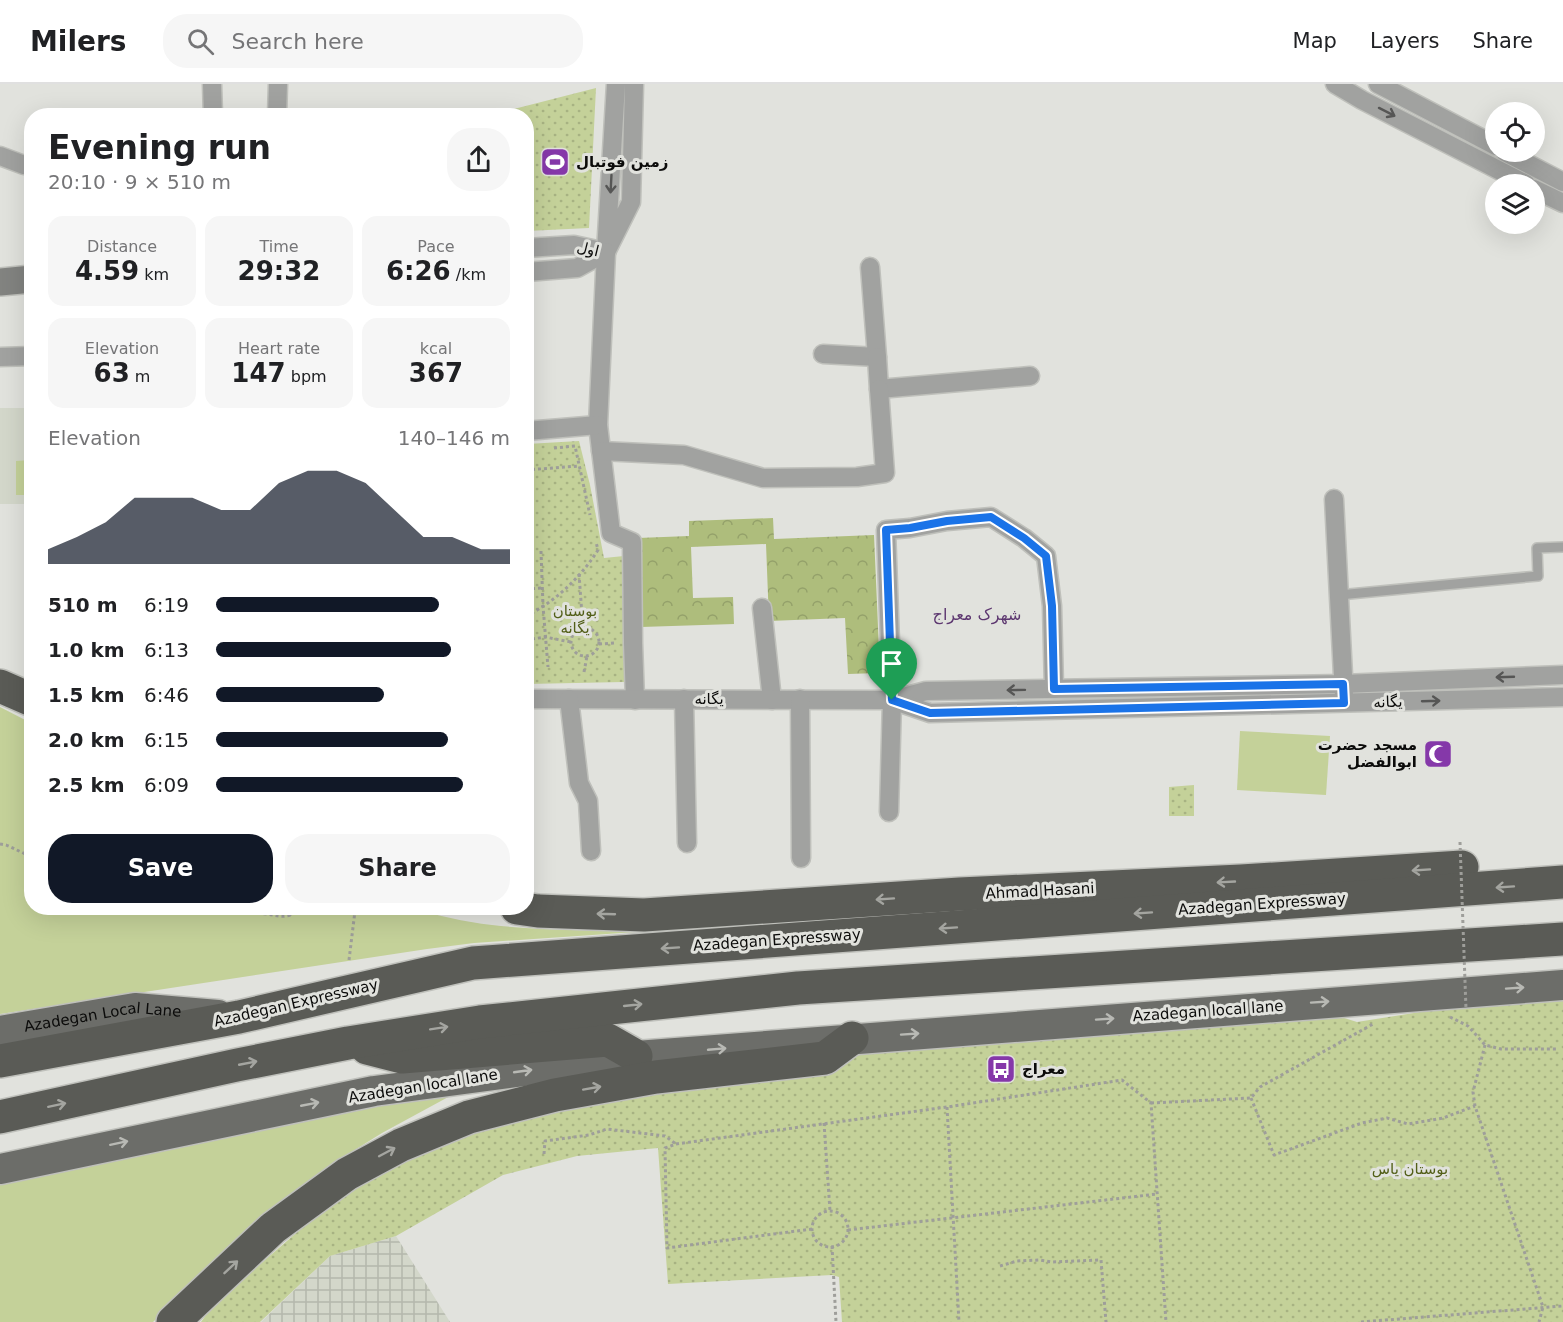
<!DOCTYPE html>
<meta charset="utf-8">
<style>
:root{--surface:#fff;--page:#f6f6f6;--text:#202124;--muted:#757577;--line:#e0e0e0;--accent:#111827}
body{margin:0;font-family:"DejaVu Sans",Cairo,sans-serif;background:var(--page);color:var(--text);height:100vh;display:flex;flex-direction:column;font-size:22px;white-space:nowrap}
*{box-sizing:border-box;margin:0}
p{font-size:20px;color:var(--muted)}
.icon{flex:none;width:33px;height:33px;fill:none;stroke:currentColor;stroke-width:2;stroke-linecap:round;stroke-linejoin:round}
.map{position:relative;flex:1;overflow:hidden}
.side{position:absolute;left:24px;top:24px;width:510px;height:807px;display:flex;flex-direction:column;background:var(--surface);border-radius:24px;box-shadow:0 6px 24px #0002}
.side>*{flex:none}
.tools{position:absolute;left:1485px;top:18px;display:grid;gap:12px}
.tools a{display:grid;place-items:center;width:60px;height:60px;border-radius:50%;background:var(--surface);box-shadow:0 6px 24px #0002;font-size:30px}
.pin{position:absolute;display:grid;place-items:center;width:51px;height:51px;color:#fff;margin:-62px -26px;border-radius:50% 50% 50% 0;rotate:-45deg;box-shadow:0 0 6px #0007}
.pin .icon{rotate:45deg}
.round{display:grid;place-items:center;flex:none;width:63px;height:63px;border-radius:24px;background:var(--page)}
.overview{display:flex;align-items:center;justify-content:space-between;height:102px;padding:0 24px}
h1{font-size:33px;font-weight:700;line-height:45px}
.metrics{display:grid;grid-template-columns:repeat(3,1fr);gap:9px;height:102px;padding:6px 24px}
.metrics div{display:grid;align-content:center;border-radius:15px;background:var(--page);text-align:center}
.metrics b{font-size:26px;font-weight:700}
.metrics small{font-size:16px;font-weight:400}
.metrics p{font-size:16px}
.chart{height:168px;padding:12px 24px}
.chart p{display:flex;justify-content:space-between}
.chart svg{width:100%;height:108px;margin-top:6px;fill:var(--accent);opacity:.7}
.action{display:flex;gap:12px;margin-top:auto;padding:12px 24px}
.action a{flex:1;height:69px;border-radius:24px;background:var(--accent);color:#fff;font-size:24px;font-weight:700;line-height:69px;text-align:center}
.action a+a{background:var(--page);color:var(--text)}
ul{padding:0 24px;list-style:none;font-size:20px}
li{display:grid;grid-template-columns:96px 72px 1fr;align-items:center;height:45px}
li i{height:15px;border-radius:8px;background:var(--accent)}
header{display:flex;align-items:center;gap:36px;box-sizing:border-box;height:84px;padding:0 30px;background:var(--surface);border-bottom:2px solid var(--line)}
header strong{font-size:28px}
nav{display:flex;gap:33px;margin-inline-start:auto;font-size:21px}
.search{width:420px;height:54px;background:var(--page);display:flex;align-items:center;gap:15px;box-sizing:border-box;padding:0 21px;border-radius:24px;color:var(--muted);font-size:22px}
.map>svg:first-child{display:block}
.built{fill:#d3d7ca}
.industrial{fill:url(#industrial-grid)}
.grass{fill:#c4d199}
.forest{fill:url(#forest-crowns)}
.park{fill:url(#park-dots)}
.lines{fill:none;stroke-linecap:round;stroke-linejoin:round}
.lane-casing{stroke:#bfc0bb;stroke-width:12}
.street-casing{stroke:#bfc0bb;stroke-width:21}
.secondary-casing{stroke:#bfc0bb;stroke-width:30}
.primary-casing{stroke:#bfc0bb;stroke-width:33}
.highway-casing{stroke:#bfc0bb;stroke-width:36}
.path{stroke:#9e9e9a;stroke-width:3;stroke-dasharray:3 3;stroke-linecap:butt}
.lane{stroke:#a1a2a0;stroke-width:9}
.street{stroke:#a1a2a0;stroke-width:18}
.secondary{stroke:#828380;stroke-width:27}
.primary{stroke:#6c6d69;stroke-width:30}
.highway{stroke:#5a5b56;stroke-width:33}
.path-bridge{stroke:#9e9e9a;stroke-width:3;stroke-dasharray:3 3;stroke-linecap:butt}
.oneway{stroke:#565655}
.oneway2{stroke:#a4a5a0}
.oneway3{stroke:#b8b9b4}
.route-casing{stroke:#fff;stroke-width:12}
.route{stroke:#1a73e8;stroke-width:8}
.labels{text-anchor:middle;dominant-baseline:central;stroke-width:6;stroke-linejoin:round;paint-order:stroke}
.poi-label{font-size:15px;font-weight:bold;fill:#0b0b0a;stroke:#e1e2dd;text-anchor:start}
.street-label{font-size:15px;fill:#0b0b0a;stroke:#e1e2dd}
.park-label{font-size:15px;fill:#525f18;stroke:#e1e2dd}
.neighbourhood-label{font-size:16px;fill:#5d3770;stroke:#e1e2dd}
</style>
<header>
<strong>Milers</strong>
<div class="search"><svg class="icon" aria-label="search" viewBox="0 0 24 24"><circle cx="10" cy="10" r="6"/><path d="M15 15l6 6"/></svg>Search here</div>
<nav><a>Map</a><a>Layers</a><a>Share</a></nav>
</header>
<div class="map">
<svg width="1563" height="1238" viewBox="0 0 1563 1238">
<defs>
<pattern id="industrial-grid" width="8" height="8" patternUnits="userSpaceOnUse" patternTransform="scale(1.5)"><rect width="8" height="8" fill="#d3d7ca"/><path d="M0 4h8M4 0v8" fill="none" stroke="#b4b7ac"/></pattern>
<pattern id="forest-crowns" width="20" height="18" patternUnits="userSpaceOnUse" patternTransform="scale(1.5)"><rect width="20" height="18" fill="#aebd7c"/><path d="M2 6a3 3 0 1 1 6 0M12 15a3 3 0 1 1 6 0" fill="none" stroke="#94a16a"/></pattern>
<pattern id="park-dots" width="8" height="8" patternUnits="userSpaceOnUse" patternTransform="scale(1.5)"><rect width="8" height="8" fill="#c4d199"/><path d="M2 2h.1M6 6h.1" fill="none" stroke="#a7b282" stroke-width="1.8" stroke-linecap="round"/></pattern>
</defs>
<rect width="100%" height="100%" fill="#e1e2dd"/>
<rect class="built" x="0" y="324" width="31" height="96"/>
<path class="industrial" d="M396 1152 450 1238H261L330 1172Z"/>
<g class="grass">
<path d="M30 376V411H16V377Z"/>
<path d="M0 623 31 639 32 824H410C437 831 464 838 492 841 544 847 598 846 651 847L474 859 427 865 0 930Z"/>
<path d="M1240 647 1330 652 1326 711 1237 706Z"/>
<path d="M463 1005 382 1049 337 1077 273 1123 239 1154 211 1183 153 1238H0V1099L331 1028Z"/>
</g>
<path class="forest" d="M773 434 774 455 874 451 880 589 848 590 845 534 769 537 766 460 691 463 693 514 733 513 734 540 641 543 638 454 689 452V437Z"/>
<g class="park">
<path d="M596 4 589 144 527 147 526 32 490 31Z"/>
<path d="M579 357 590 401 604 474 624 472V598L527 600V360Z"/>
<path d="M1194 701V732H1169V703Z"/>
<path d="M1563 913V1238H842L839 1193 832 1191 668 1200 658 1064 577 1072 503 1091 396 1152 330 1172 260 1238H201L214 1220 339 1112 376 1089 482 1039 844 970 1341 933 1357 938 1477 919Z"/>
</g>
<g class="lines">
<g class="lane-casing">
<path id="lane" d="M1339 511 1538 492 1537 464 1563 463"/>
</g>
<g class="street-casing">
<g id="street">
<path d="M212 0 213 32"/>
<path d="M616 0 606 168 631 118 634 0"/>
<path d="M1335 0 1362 16 1526 100"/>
<path d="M1378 0 1496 62"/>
<path d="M277 32 278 0"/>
<path d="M1505 68 1563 98"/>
<path d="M0 72 24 81H32"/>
<path d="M1534 105 1563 119"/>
<path d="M526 164 574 161 606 168 577 184 526 188"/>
<path d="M606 168 598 341 611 449 632 458 633 559 635 616"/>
<path d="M823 270 877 273 870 183"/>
<path d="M0 273 32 272"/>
<path d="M877 273 879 305 1030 292"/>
<path d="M526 347 598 341"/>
<path d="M601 367 684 371 763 394 857 393 885 389 879 305"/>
<path d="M1334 415 1344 611"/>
<path d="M762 524 772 616"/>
<path d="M526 615 892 616 926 607 1343 600 1563 591"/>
<path d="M569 615 579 699 588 717 591 767"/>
<path d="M684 615 687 759"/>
<path d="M800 615 801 774"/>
<path d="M892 616 930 629 1563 613"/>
<path d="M889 728 892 616 886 446 910 444 947 437 991 433 1024 454 1046 472 1052 522 1054 605"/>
</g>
</g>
<g class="secondary-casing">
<path id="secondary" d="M0 198 32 195"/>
</g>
<g class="primary-casing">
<g id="primary">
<path id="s1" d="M0 947 135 924 218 931"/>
<path d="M0 1085 374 1007 636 972 1563 901"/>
</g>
</g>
<g class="highway-casing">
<g id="highway">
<path d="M0 602 32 616"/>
<path d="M517 824 538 827 644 831 960 810 1241 797 1462 783"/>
<path d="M367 964 402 973 608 956 636 972"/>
<path d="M0 977 239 933 473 879 1563 798"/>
<path d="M0 1033 237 981 348 959 480 938 798 904 1563 855"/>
<path d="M173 1238 273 1144 347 1090 401 1061 469 1033 555 1011 656 993 825 974 852 954"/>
</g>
</g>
<g class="path">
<path d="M554 364 575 362 590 431"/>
<path d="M526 386 579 382"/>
<path d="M541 467 543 522 548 583"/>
<path d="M579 490 583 545"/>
<path d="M526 505 542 504"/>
<path d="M526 532C555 518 581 493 598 466L596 458"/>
<circle cx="585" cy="558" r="14"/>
<path d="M526 556 545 553 571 558"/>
<path d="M599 560 616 559"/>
<path d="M584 588 587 572"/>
<path d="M0 760 6 761 32 773"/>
<path d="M96 824 100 825 130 828 144 824"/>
<path d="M210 824C229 828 247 828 267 830 275 831 282 834 290 831L292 824"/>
<path d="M349 876 355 827"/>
<path d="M1450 933 1468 942 1485 961 1501 965H1558"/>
<path d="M1485 961 1473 1008 1475 1022 1543 1223 1539 1238"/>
<path d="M1251 1014 1274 1071 1362 1039 1387 1034 1408 1040 1443 1034 1475 1022"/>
<path d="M1151 1019 1251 1014 1260 1003 1373 940"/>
<path d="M947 1023 959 1238"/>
<path d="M824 1039 830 1127"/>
<path d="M544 1070 545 1057 589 1051 607 1045 665 1052 676 1060"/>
<circle cx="830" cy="1145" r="18"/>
<path d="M812 1145 667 1164 665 1064 676 1060 947 1023 1122 996 1151 1019 1166 1238"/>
<path d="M848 1146 1157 1110"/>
<path d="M832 1162 836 1238"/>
<path d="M1000 1182 1017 1177 1039 1176 1052 1178 1101 1176 1106 1238"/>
<path d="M1361 1238 1563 1222"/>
</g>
<use href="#lane" class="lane"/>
<use href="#street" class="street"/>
<use href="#secondary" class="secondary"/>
<use href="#primary" class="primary"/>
<use href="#highway" class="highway"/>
<path class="path-bridge" d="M1460 758 1466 925"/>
</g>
<defs><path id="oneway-shaft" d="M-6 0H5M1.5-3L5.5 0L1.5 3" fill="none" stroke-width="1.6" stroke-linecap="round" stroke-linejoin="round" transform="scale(1.5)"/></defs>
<g class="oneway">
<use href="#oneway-shaft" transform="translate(1387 28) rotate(27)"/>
<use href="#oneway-shaft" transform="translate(611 100) rotate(93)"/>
<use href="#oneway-shaft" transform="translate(1505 593) rotate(178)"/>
<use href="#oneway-shaft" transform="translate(1016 606) rotate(179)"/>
<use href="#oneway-shaft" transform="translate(1431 617) rotate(-2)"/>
</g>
<g class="oneway2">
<use href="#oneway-shaft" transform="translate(1421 786) rotate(176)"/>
<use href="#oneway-shaft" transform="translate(1226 798) rotate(177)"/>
<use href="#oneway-shaft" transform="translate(1505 803) rotate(176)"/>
<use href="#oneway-shaft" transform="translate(885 815) rotate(176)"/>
<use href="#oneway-shaft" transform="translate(1143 829) rotate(176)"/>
<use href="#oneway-shaft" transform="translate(606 830) rotate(-178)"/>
<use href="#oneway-shaft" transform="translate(948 844) rotate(176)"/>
<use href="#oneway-shaft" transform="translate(670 864) rotate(176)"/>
<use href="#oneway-shaft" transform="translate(633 921) rotate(-6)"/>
<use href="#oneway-shaft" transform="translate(439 944) rotate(-9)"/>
<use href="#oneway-shaft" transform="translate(248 979) rotate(-11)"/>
<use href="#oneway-shaft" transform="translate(592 1004) rotate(-10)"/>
<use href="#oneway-shaft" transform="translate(57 1021) rotate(-12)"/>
<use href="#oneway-shaft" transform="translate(387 1068) rotate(-28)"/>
<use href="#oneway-shaft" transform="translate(231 1183) rotate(-43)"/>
</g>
<g class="oneway3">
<use href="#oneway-shaft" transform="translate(1515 904) rotate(-4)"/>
<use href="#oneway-shaft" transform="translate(1320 918) rotate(-4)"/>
<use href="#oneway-shaft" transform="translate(1105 935) rotate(-4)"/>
<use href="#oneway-shaft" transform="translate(910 950) rotate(-4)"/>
<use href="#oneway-shaft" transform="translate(717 965) rotate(-5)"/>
<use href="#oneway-shaft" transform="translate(523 987) rotate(-8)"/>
<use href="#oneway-shaft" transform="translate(310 1020) rotate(-11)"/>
<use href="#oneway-shaft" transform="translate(119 1059) rotate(-12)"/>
</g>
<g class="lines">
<g class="route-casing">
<path id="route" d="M991 433 1024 454 1046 472 1052 522 1054 605 1343 600 1344 619 930 629 892 616 886 446 910 444 947 437Z"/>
</g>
<use href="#route" class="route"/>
</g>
<defs>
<g id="stadium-square" transform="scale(1.5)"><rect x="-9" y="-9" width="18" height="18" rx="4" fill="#8538a9" stroke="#e1e2dd"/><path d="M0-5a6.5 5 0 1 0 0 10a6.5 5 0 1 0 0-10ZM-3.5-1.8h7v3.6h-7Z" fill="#fff"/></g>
<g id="mosque-square" transform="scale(1.5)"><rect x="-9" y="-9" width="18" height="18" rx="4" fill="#8538a9" stroke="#e1e2dd"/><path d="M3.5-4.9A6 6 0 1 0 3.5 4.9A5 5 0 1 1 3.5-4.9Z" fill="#fff"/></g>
<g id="bus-square" transform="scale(1.5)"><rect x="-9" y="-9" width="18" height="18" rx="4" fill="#8538a9" stroke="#e1e2dd"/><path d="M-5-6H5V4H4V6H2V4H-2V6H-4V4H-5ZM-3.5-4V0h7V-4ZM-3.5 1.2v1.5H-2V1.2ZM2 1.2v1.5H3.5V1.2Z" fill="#fff"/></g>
</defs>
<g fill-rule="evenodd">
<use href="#stadium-square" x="555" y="78"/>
<use href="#mosque-square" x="1438" y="670"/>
<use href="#bus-square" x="1001" y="985"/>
</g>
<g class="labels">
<g class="poi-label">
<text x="576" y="78">زمین فوتبال</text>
<text x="1417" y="661" text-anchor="end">مسجد حضرت<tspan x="1417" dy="17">ابوالفضل</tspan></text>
<text x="1022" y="985">معراج</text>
</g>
<g class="street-label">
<text transform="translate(588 165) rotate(14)">اول</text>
<text x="709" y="615">یگانه</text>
<text transform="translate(1388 618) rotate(-2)">یگانه</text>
<text transform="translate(1040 807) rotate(-3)">Ahmad Hasani</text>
<text transform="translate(1262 820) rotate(-4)">Azadegan Expressway</text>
<text transform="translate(777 856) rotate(-4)">Azadegan Expressway</text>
<text transform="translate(296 919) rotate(-13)">Azadegan Expressway</text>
<text transform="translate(1208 927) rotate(-4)">Azadegan local lane</text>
<text stroke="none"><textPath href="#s1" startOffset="104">Azadegan Local Lane</textPath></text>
<text transform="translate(423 1002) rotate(-9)">Azadegan local lane</text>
</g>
<g class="park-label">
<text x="575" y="527">بوستان<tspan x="575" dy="17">یگانه</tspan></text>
<text x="1410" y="1085">بوستان یاس</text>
</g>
<g class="neighbourhood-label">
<text x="977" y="530">شهرک معراج</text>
</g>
</g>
</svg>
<div class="tools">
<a><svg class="icon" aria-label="locate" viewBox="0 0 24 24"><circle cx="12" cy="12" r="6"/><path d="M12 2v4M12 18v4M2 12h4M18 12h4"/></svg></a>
<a><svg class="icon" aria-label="layers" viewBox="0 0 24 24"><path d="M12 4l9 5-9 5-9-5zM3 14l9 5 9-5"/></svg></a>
</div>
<div class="pin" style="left:892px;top:616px;background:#1e9e55"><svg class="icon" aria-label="arrive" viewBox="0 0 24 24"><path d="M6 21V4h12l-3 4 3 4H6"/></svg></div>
<section class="side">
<div class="overview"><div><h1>Evening run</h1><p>20:10 · 9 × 510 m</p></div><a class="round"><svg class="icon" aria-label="share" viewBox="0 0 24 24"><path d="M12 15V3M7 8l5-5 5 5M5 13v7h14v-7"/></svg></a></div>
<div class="metrics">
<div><p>Distance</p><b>4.59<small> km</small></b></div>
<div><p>Time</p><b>29:32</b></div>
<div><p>Pace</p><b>6:26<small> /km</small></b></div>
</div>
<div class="metrics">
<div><p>Elevation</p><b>63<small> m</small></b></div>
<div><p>Heart rate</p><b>147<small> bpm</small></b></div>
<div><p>kcal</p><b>367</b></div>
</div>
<div class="chart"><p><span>Elevation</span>140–146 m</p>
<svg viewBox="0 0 160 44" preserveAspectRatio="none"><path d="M0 44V38L10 33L20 27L30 17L40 17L50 17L60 22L70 22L80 11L90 6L100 6L110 11L120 22L130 33L140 33L150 38L160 38V44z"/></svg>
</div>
<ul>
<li><b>510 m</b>6:19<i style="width:76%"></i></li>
<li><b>1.0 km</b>6:13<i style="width:80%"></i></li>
<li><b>1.5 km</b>6:46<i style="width:57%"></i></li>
<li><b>2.0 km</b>6:15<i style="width:79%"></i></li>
<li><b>2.5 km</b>6:09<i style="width:84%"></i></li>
</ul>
<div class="action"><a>Save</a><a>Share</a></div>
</section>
</div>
